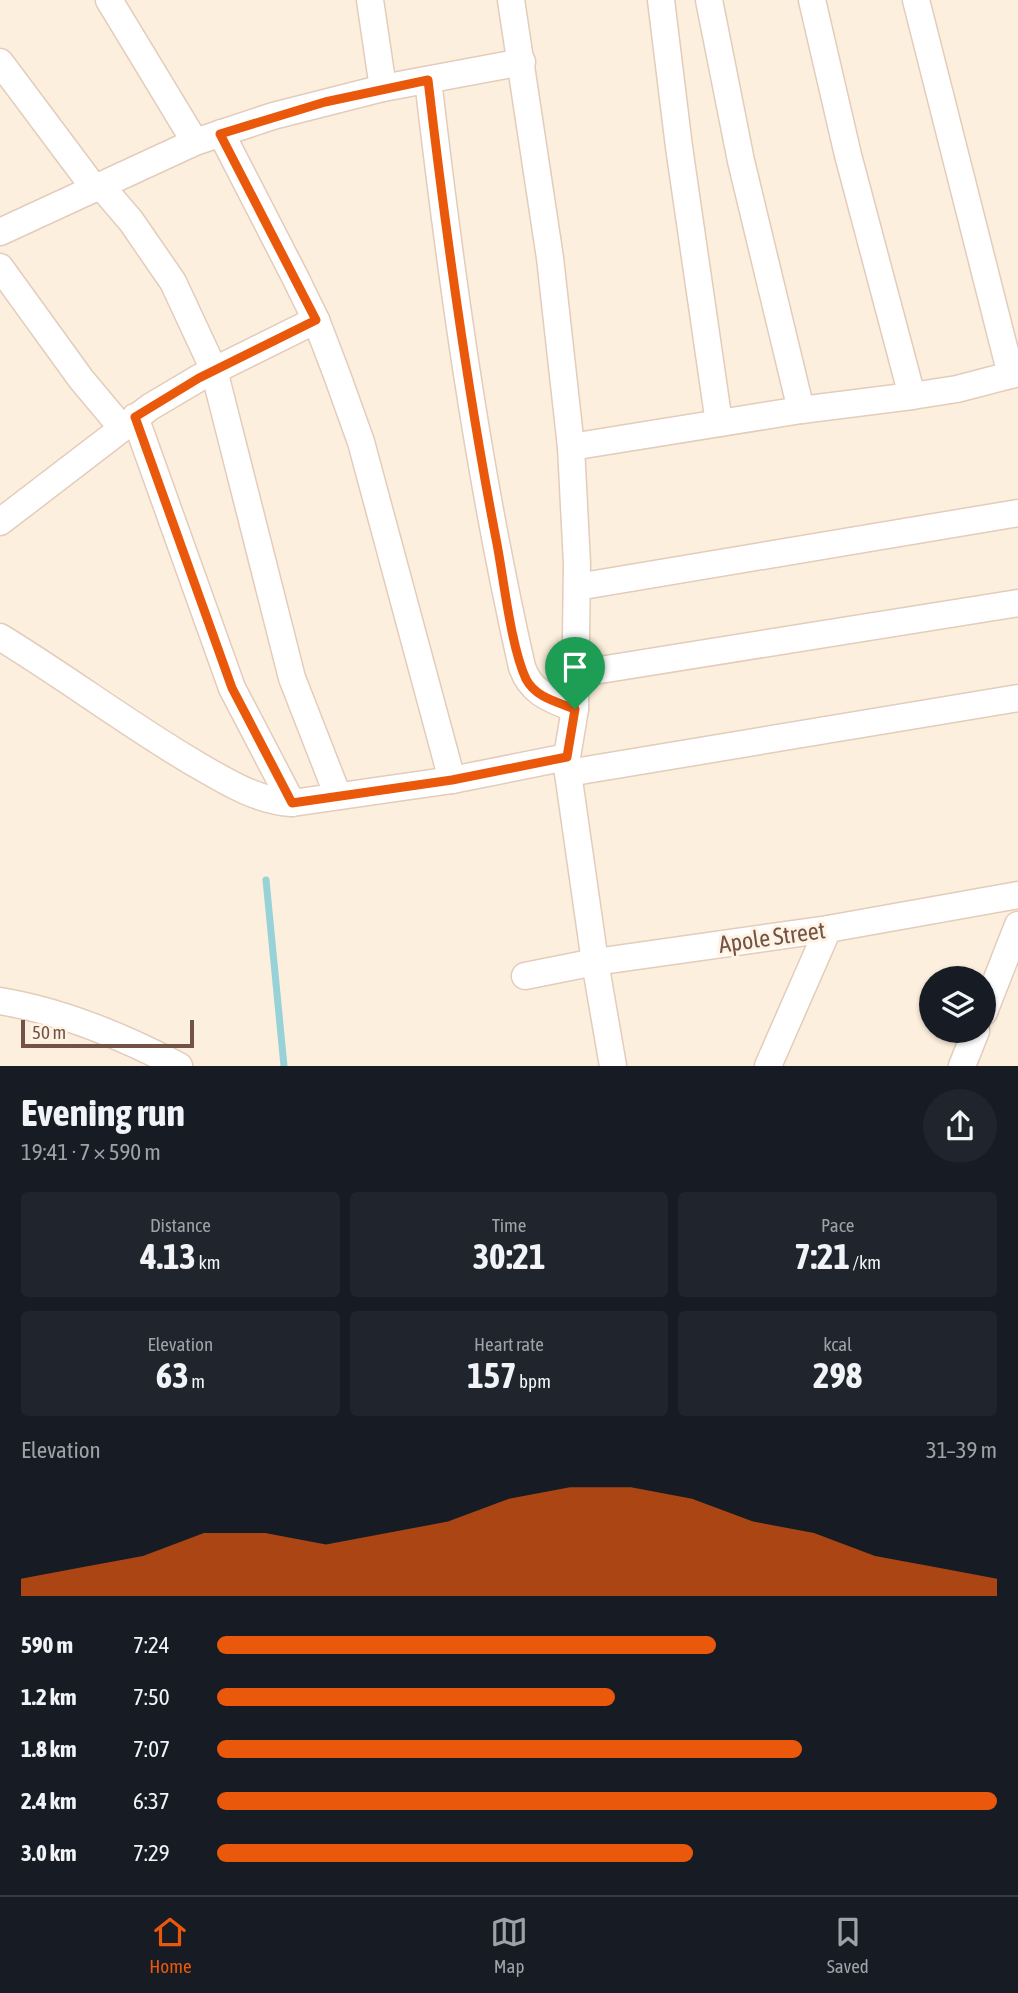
<!DOCTYPE html>
<meta charset="utf-8">
<style>
:root{--surface:#171b24;--page:#20242c;--text:#f1f3f6;--muted:#9ea1a6;--line:#363941;--accent:#ea580c}
body{margin:0;font-family:"Asap Condensed",sans-serif;background:var(--page);color:var(--text);height:100vh;display:flex;flex-direction:column;font-size:26px;white-space:nowrap}
*{box-sizing:border-box;margin:0}
p{font-size:23px;color:var(--muted)}
.icon{flex:none;width:38px;height:38px;fill:none;stroke:currentColor;stroke-width:2;stroke-linecap:round;stroke-linejoin:round}
.map{position:relative;height:1066px;overflow:hidden}
.sheet{display:flex;flex-direction:column;background:var(--surface);flex:1}
.sheet>*{flex:none}
.fabs{position:absolute;left:919px;top:966px;display:grid;gap:14px}
.fabs a{display:grid;place-items:center;width:77px;height:77px;border-radius:50%;background:var(--surface);box-shadow:0 2px 5px #0004;font-size:35px}
.scale{position:absolute;left:21px;bottom:18px;width:173px;box-sizing:border-box;padding-left:7px;border:4px solid #735345;border-top:0;font-size:19px;line-height:24px;white-space:nowrap;color:#735345;-webkit-text-stroke:5px #fff3e4;paint-order:stroke}
.pin{position:absolute;display:grid;place-items:center;width:60px;height:60px;color:#fff;margin:-72px -30px;border-radius:50% 50% 50% 0;rotate:-45deg;box-shadow:0 0 7px #0007}
.pin .icon{rotate:45deg}
.round{display:grid;place-items:center;flex:none;width:74px;height:74px;border-radius:37px;background:var(--page)}
.head{display:flex;align-items:center;justify-content:space-between;height:119px;padding:0 21px}
h1{font-size:38px;font-weight:700;line-height:52px}
.figures{display:grid;grid-template-columns:repeat(3,1fr);gap:10px;height:119px;padding:7px 21px}
.figures div{display:grid;align-content:center;border-radius:7px;background:var(--page);text-align:center}
.figures b{font-size:35px;font-weight:700}
.figures small{font-size:19px;font-weight:400}
.figures p{font-size:19px}
.chart{height:196px;padding:14px 21px}
.chart p{display:flex;justify-content:space-between}
.chart svg{width:100%;height:126px;margin-top:7px;fill:var(--accent);opacity:.7}
ul{padding:0 21px;list-style:none;font-size:23px}
li{display:grid;grid-template-columns:112px 84px 1fr;align-items:center;height:52px}
li i{height:18px;border-radius:9px;background:var(--accent)}
.tabs{display:flex;justify-content:space-around;align-items:center;height:98px;border-top:2px solid var(--line);background:var(--surface);font-size:19px;color:var(--muted)}
.tabs a{display:grid;justify-items:center;gap:4px}
.tabs .active{color:var(--accent)}
.map>svg:first-child{display:block}
.lines{fill:none;stroke-linecap:round;stroke-linejoin:round}
.stream{stroke:#97d2d9;stroke-width:7}
.street-casing{stroke:#e3ccbc;stroke-width:29}
.street{stroke:#fff;stroke-width:26}
.route-casing{stroke:#fff;stroke-width:14}
.route{stroke:#ea580c;stroke-width:9}
.labels{text-anchor:middle;dominant-baseline:central;stroke-width:6;stroke-linejoin:round;paint-order:stroke}
.street-label{font-size:24px;fill:#735345;stroke:#fff3e4}
</style>
<div class="map">
<svg width="1018" height="1066" viewBox="0 0 1018 1066">
<rect width="100%" height="100%" fill="#fdefdd"/>
<g class="lines">
<path class="stream" d="M266 880 284 1066"/>
<g class="street-casing">
<g id="street">
<path d="M109 0 195 142"/>
<path d="M370 0 383 88"/>
<path d="M511 0 550 258 571 447 577 564 575 709 567 757 568 773 595 962 613 1066"/>
<path d="M661 0 679 147 719 423"/>
<path d="M709 0 741 161 801 410"/>
<path d="M812 0 848 155 912 396"/>
<path d="M916 0 1011 375"/>
<path d="M0 62 95 189"/>
<path d="M428 80C451 277 478 473 522 667 531 693 550 699 575 709"/>
<path d="M221 133 295 277 316 320 337 375 361 442 452 780"/>
<path d="M101 186 131 221 173 282 214 370 292 678 338 796"/>
<path d="M0 232 195 142 273 116 383 88 522 62"/>
<path d="M0 267 81 379 122 428"/>
<path d="M135 417 232 688 292 803"/>
<path d="M571 447 801 410 912 396 957 389 1018 373"/>
<path d="M0 522 150 407 199 378 316 320"/>
<path d="M577 587 1018 513"/>
<path d="M0 637C64 676 124 721 189 760 220 778 255 801 292 803L452 780 567 757"/>
<path d="M575 674 1018 603"/>
<path d="M568 773 1018 698"/>
<path d="M525 976 595 962 828 929 1018 895"/>
<path d="M0 1001C61 1011 124 1037 179 1066"/>
<path d="M984 1012 1018 925"/>
<path d="M768 1066 828 929"/>
<path d="M962 1066 976 1031"/>
</g>
</g>
<use href="#street" class="street"/>
</g>
<g class="lines">
<g class="route-casing">
<path id="route" d="M428 80C446 235 467 390 497 544 504 581 511 647 526 679 535 697 557 702 575 709L567 757 452 780 292 803 232 688 135 417 199 378 316 320 220 134 325 102Z"/>
</g>
<use href="#route" class="route"/>
</g>
<g class="labels">
<g class="street-label">
<text transform="translate(772 937) rotate(-8)">Apole Street</text>
</g>
</g>
</svg>
<div class="fabs">
<a><svg class="icon" aria-label="layers" viewBox="0 0 24 24"><path d="M12 4l9 5-9 5-9-5zM3 14l9 5 9-5"/></svg></a>
</div>
<div class="scale">50 m</div>
<div class="pin" style="left:575px;top:709px;background:#1e9e55"><svg class="icon" aria-label="arrive" viewBox="0 0 24 24"><path d="M6 21V4h12l-3 4 3 4H6"/></svg></div>
</div>
<section class="sheet">
<div class="head"><div><h1>Evening run</h1><p>19:41 · 7 × 590 m</p></div><a class="round"><svg class="icon" aria-label="share" viewBox="0 0 24 24"><path d="M12 15V3M7 8l5-5 5 5M5 13v7h14v-7"/></svg></a></div>
<div class="figures">
<div><p>Distance</p><b>4.13<small> km</small></b></div>
<div><p>Time</p><b>30:21</b></div>
<div><p>Pace</p><b>7:21<small> /km</small></b></div>
</div>
<div class="figures">
<div><p>Elevation</p><b>63<small> m</small></b></div>
<div><p>Heart rate</p><b>157<small> bpm</small></b></div>
<div><p>kcal</p><b>298</b></div>
</div>
<div class="chart"><p><span>Elevation</span>31–39 m</p>
<svg viewBox="0 0 160 44" preserveAspectRatio="none"><path d="M0 44V38L10 34L20 30L30 22L40 22L50 26L60 22L70 18L80 10L90 6L100 6L110 10L120 18L130 22L140 30L150 34L160 38V44z"/></svg>
</div>
<ul>
<li><b>590 m</b>7:24<i style="width:64%"></i></li>
<li><b>1.2 km</b>7:50<i style="width:51%"></i></li>
<li><b>1.8 km</b>7:07<i style="width:75%"></i></li>
<li><b>2.4 km</b>6:37<i style="width:100%"></i></li>
<li><b>3.0 km</b>7:29<i style="width:61%"></i></li>
</ul>
</section>
<nav class="tabs">
<a class="active"><svg class="icon" aria-label="home" viewBox="0 0 24 24"><path d="M3 11l9-7 9 7M6 9v11h12V9"/></svg>Home</a>
<a><svg class="icon" aria-label="map" viewBox="0 0 24 24"><path d="M3 6l6-2 6 2 6-2v14l-6 2-6-2-6 2zM9 4v14M15 6v14"/></svg>Map</a>
<a><svg class="icon" aria-label="saved" viewBox="0 0 24 24"><path d="M7 4h10v16l-5-4-5 4z"/></svg>Saved</a>
</nav>
